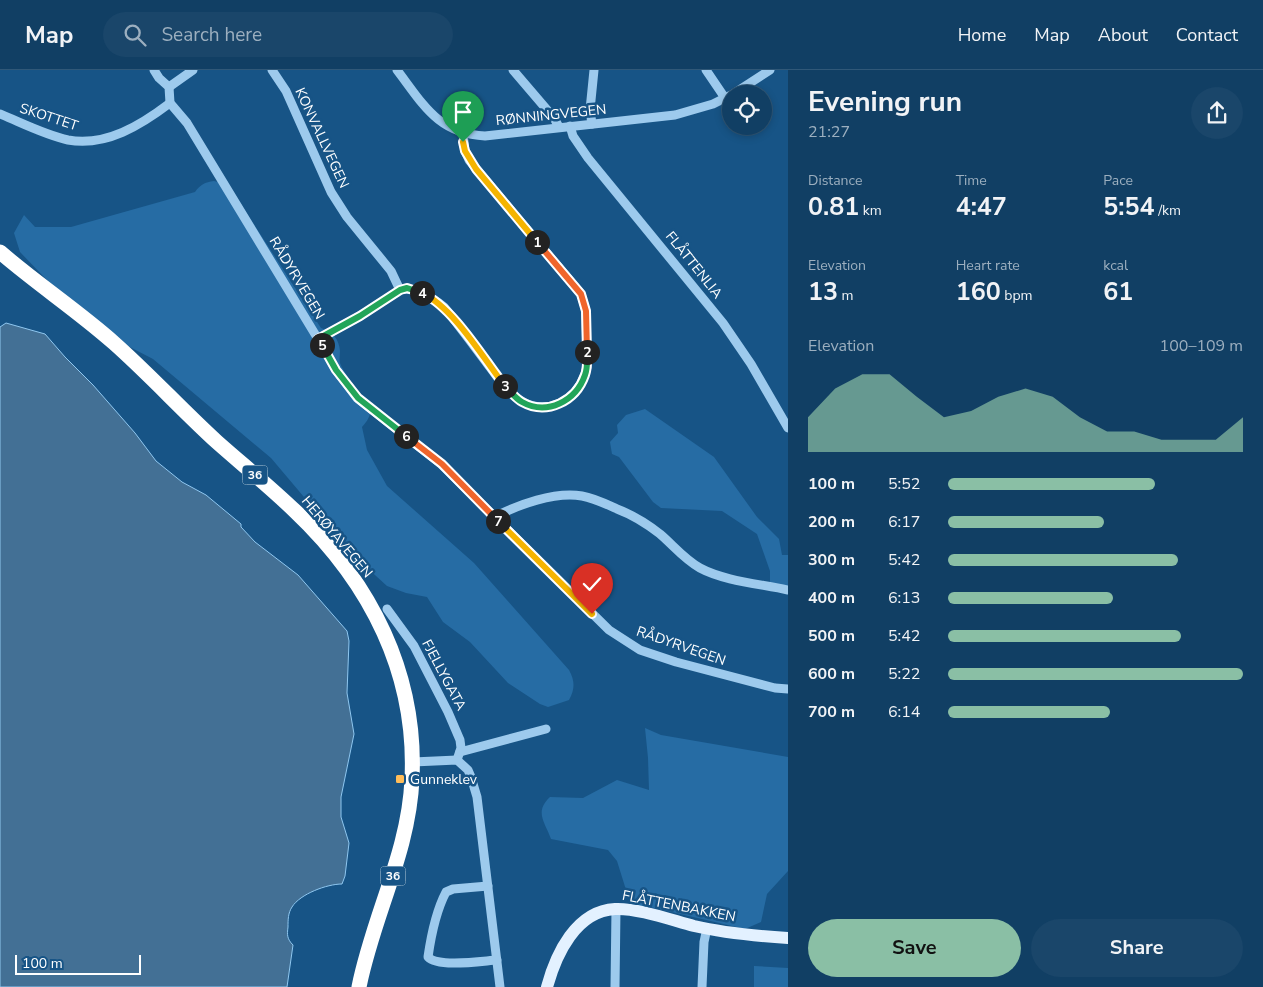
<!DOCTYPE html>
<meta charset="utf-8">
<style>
:root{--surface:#113f64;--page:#1a466a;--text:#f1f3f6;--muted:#9cafbf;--line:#305878;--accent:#8abfa5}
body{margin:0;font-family:"Nunito Sans",sans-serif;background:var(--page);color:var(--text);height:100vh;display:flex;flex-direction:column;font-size:19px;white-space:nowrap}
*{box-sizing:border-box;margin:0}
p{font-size:16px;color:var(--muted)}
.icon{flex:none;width:28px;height:28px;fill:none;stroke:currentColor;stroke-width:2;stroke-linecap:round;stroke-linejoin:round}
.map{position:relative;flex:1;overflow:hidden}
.drawer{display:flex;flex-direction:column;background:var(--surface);width:475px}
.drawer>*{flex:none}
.controls{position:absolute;left:722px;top:15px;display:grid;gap:10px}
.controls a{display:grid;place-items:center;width:50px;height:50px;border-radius:50%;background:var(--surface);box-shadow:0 2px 8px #0003,0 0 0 1px var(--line);font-size:25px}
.scale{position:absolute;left:15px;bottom:12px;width:126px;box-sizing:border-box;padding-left:5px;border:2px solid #fff;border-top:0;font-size:14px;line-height:18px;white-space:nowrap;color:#fff;-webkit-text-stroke:4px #175486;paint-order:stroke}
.pin{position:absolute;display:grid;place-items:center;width:42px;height:42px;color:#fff;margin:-51px -21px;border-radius:50% 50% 50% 0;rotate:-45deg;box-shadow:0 0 5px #0007}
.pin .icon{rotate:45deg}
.km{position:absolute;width:25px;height:25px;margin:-12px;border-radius:50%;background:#222;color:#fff;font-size:14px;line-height:25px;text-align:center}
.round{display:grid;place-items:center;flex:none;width:52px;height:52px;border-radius:26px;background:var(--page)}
.summary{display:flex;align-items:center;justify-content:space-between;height:85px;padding:0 20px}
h1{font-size:28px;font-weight:700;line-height:38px}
.figures{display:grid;grid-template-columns:repeat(3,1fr);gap:8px;height:85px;padding:5px 20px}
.figures div{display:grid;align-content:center}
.figures b{font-size:25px;font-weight:700}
.figures small{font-size:14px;font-weight:400}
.figures p{font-size:14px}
.chart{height:140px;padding:10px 20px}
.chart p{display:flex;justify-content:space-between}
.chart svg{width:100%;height:90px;margin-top:5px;fill:var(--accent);opacity:.7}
.cta{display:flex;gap:10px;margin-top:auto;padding:10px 20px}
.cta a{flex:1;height:58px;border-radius:30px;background:var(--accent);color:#111;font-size:20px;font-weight:700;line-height:58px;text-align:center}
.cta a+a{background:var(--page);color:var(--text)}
ul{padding:0 20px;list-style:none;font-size:16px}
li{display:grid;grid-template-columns:80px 60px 1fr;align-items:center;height:38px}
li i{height:12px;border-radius:6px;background:var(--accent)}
header{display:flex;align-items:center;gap:30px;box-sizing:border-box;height:70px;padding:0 25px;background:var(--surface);border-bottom:1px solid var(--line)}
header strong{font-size:24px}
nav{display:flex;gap:28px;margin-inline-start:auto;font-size:18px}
.search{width:350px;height:45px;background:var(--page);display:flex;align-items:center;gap:12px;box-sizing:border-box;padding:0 18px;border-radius:28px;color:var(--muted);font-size:19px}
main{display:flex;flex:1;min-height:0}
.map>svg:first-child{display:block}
.green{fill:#266ca4}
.water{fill:#437095;stroke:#8fc7f0}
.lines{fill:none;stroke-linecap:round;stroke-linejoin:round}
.minor{stroke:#9dcaed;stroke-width:9}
.major{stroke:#e3f1ff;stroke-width:12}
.highway{stroke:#fff;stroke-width:15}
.split-1-casing{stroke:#fff;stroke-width:10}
.split-2-casing{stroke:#fff;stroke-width:10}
.split-3-casing{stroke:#fff;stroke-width:10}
.split-4-casing{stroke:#fff;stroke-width:10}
.split-5-casing{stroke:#fff;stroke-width:10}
.split-6-casing{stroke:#fff;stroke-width:10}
.split-7-casing{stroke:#fff;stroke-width:10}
.split-8-casing{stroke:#fff;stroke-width:10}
.split-1{stroke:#f5b400;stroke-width:6}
.split-2{stroke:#f0652b;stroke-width:6}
.split-3{stroke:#22a559;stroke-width:6}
.split-4{stroke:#f5b400;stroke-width:6}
.split-5{stroke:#22a559;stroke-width:6}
.split-6{stroke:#22a559;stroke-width:6}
.split-7{stroke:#f0652b;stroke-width:6}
.split-8{stroke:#f5b400;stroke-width:6}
.poi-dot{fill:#ffbd59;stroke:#175486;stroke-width:2}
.labels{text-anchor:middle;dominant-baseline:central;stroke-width:5;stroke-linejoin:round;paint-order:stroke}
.shield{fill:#175486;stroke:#b9ccdb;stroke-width:1}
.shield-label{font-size:12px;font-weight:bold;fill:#fff}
.street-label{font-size:14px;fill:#fff;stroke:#175486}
.poi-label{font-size:14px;fill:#fff;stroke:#175486;text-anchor:start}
</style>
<header>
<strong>Map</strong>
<div class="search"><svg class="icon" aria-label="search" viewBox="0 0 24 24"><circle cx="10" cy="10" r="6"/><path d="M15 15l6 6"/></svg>Search here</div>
<nav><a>Home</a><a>Map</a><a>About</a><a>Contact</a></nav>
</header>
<main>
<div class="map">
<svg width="788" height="917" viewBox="0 0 788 917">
<rect width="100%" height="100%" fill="#175486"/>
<g class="green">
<path d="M214 111 218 112 233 122 321 258C333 262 339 269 340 281 340 285 339 290 340 293 343 302 351 308 354 321 372 330 376 342 362 357L367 380 387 416 474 493 569 600C575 611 575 619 569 630L548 637 540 634 508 613 470 572 443 552 427 527 406 523 387 516 353 485 271 388 153 289 93 258 20 182 14 163 24 145 35 157H71L195 122C200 115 205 112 214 111Z"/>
<path d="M645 339 714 387 757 447 779 469 782 485H788V524L770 513V501L757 464 722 441 661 438 653 432 619 387 612 384 610 372 618 363 617 355 626 345Z"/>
<path d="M645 658 661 665 788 687V801L767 824 761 852 745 859 650 837 632 839 617 791 608 780 551 769C545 752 534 742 550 727L583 728 617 710 649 720 648 688Z"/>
<path d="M754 896 788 898V917H754Z"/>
</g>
<path class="water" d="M6 253 45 264 65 287 93 315 135 363 156 391 182 412 206 425 241 454V457L255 472 298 505 347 561 349 571 347 623 354 664 341 727V747L349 773 345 806 342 814C327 814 300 824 292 837 288 843 288 850 288 857 287 865 287 869 293 875L287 917H0V257Z"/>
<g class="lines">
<g class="minor">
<path d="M154 0 159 8 169 17 170 33 187 53 318 269 336 300 357 328 441 394 609 560 640 580 676 592 775 618 788 619"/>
<path d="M272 0 286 21 331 122 347 147 391 201 400 220"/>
<path d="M397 0C423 34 438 64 485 66L675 45 713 34 731 25"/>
<path d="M513 0 554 48 559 57"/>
<path d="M706 0 725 28"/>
<path d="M169 17 193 0"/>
<path d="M733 24 770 0"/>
<path d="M0 44C22 53 45 65 68 70 106 77 141 55 170 33"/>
<path d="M592 54 590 40 594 0"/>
<path d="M570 56 573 66 588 88 723 253 751 294 788 358"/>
<path d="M318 269 360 246 400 220C416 216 432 227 444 237 459 255 472 274 486 292 496 305 506 321 520 330 532 338 547 339 560 333 575 326 583 313 587 297L586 241 581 224 469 90 465 81 463 64"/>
<path d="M494 447C518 435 555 421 582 426 594 428 606 434 617 439 633 445 646 453 660 464 673 475 684 489 700 498 724 511 761 514 788 520"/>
<path d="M387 539 414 576 448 642 460 670 461 678 457 690"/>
<path d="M460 682 546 659"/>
<path d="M413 692 457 690 468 700 471 707 477 727 500 917"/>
<path d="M488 816 453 819 446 822C436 841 431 866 428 887 438 898 482 891 497 890"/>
<path d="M615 917 616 839"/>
<path d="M702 917 704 872 707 858"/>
</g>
<path class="major" d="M547 917C556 884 576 841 615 839 638 838 671 850 694 856 724 863 757 866 788 868"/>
<path class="highway" d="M0 182C37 214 78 241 114 273 150 305 182 340 217 372 243 395 270 417 295 441 371 513 417 604 412 709 409 782 373 846 359 917"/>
</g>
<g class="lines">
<g class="split-1-casing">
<path id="split-1" d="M463 72 465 81 476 99 537 172"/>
</g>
<g class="split-2-casing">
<path id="split-2" d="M537 172 581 224 586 241 587 282"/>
</g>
<g class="split-3-casing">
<path id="split-3" d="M505 316C510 321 515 328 522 332 547 346 576 331 585 305 588 297 587 289 587 282"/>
</g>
<g class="split-4-casing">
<path id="split-4" d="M422 223C453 237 483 288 505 316"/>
</g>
<g class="split-5-casing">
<path id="split-5" d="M322 275 318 269 360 246 400 220 407 218 422 223"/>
</g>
<g class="split-6-casing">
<path id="split-6" d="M322 275 336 300 358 328 406 366"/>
</g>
<g class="split-7-casing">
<path id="split-7" d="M406 366 442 394 498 451"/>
</g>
<g class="split-8-casing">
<path id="split-8" d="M498 451 592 544"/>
</g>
<use href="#split-1" class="split-1"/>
<use href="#split-2" class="split-2"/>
<use href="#split-3" class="split-3"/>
<use href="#split-4" class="split-4"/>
<use href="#split-5" class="split-5"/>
<use href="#split-6" class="split-6"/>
<use href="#split-7" class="split-7"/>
<use href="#split-8" class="split-8"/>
</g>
<rect class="poi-dot" x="395" y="704" width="10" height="10" rx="2.5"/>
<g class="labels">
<g class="shield">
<rect x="242.5" y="395.5" width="25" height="19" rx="4"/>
<rect x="380.5" y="796.5" width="25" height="19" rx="4"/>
</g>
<g class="shield-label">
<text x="255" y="405">36</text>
<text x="393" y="806">36</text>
</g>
<g class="street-label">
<text transform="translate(551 45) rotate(-6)">RØNNINGVEGEN</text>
<text transform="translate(49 47) rotate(18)">SKOTTET</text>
<text transform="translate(322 68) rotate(65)">KONVALLVEGEN</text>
<text transform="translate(694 195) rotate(51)">FLÅTTENLIA</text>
<text transform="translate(297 208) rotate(59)">RÅDYRVEGEN</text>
<text transform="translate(337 467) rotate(50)">HERØYAVEGEN</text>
<text transform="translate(681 576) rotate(19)">RÅDYRVEGEN</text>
<text transform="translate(444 605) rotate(62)">FJELLYGATA</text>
<text transform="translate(679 836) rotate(11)">FLÅTTENBAKKEN</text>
</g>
<g class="poi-label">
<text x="410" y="709">Gunneklev</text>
</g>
</g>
</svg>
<div class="controls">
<a><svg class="icon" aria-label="locate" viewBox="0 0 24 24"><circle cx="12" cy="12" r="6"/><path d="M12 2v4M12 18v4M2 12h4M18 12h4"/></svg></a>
</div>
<div class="scale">100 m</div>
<div class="pin" style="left:463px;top:72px;background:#1e9e55"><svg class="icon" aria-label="arrive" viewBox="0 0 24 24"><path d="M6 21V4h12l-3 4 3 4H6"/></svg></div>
<div class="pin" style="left:592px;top:544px;background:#d93025"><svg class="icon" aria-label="check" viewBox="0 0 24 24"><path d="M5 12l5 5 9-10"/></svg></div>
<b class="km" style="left:537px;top:172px">1</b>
<b class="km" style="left:587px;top:282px">2</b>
<b class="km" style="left:505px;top:316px">3</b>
<b class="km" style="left:422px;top:223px">4</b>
<b class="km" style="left:322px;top:275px">5</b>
<b class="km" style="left:406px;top:366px">6</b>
<b class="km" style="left:498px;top:451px">7</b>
</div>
<section class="drawer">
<div class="summary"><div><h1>Evening run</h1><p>21:27</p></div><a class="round"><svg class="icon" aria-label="share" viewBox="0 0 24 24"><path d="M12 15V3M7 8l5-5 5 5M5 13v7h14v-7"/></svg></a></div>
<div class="figures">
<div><p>Distance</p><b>0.81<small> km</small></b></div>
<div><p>Time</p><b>4:47</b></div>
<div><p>Pace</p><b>5:54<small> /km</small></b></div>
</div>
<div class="figures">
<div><p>Elevation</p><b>13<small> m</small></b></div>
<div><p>Heart rate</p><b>160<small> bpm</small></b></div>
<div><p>kcal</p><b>61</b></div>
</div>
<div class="chart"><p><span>Elevation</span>100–109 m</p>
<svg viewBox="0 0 160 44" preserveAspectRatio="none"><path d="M0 44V27L10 13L20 6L30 6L40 17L50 27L60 24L70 17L80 13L90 17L100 27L110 34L120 34L130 38L140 38L150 38L160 27V44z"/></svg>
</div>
<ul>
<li><b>100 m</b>5:52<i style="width:70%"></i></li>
<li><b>200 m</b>6:17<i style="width:53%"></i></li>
<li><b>300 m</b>5:42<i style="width:78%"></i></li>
<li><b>400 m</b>6:13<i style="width:56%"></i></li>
<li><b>500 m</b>5:42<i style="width:79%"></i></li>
<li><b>600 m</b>5:22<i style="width:100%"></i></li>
<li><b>700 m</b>6:14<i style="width:55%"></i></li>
</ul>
<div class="cta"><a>Save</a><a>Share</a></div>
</section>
</main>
